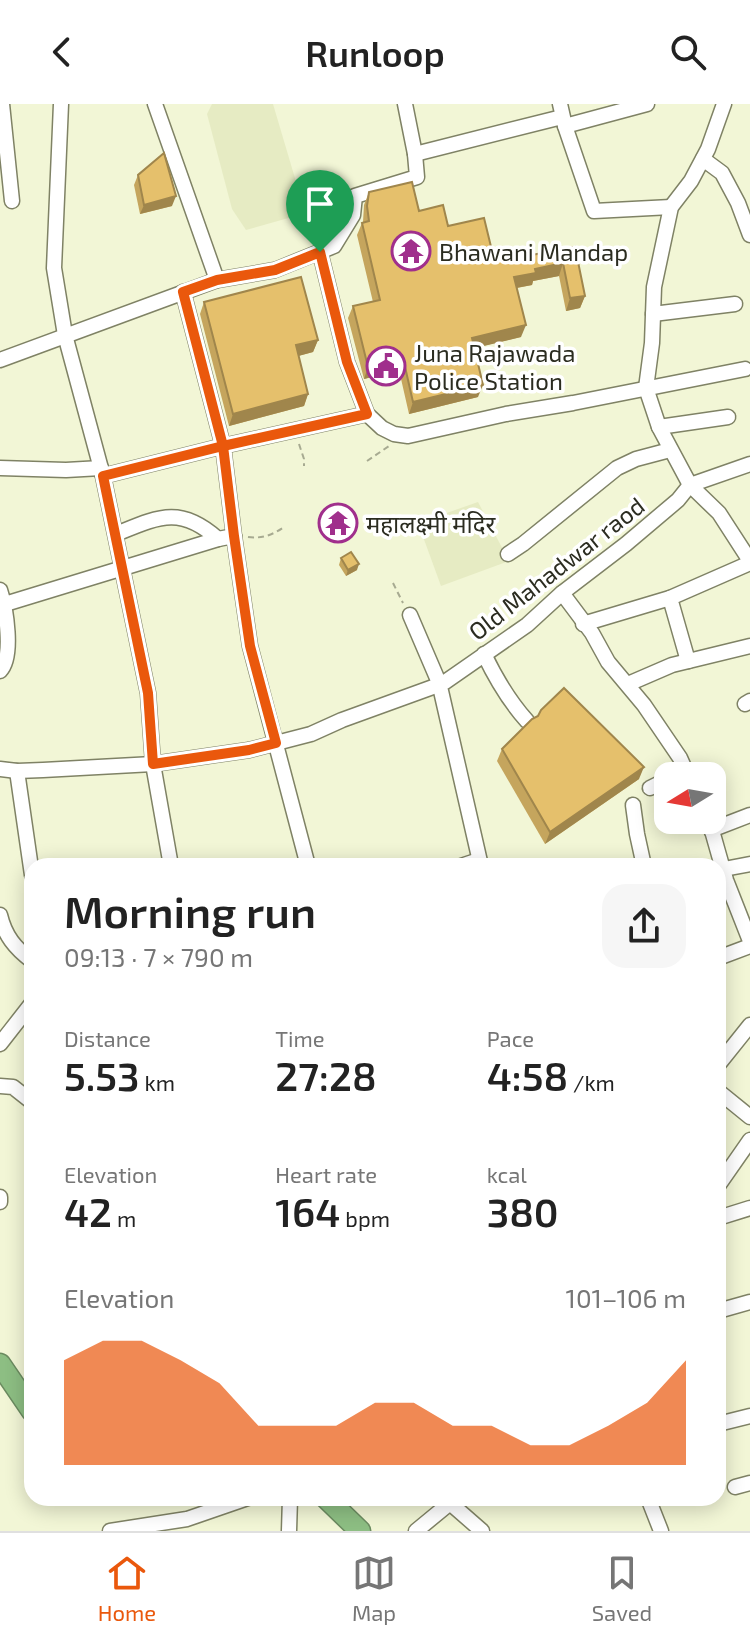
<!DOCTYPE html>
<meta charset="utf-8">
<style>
:root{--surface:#fff;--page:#f6f6f6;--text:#222;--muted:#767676;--line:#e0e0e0;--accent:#ea580c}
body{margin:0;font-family:"Exo 2","Noto Sans Devanagari",sans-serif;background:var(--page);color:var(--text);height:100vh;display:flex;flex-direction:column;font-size:30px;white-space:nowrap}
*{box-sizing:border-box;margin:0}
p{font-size:26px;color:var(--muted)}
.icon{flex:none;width:44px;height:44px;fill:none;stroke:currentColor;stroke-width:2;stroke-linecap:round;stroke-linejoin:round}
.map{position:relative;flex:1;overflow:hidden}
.side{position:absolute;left:24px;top:754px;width:702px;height:648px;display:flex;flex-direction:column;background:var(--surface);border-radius:24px;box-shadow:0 4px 20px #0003}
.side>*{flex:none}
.needle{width:52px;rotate:259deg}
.tools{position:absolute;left:654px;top:658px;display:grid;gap:16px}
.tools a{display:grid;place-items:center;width:72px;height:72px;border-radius:16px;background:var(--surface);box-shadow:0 4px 20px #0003;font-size:40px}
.pin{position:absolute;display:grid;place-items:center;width:68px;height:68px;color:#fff;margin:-82px -34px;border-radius:50% 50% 50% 0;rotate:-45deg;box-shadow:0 0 8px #0007}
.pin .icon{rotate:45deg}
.round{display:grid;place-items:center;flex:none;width:84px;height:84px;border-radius:24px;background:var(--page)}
.headline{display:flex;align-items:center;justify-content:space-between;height:136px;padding:0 40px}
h1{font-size:44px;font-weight:600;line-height:60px}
.stats{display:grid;grid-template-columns:repeat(3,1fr);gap:12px;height:136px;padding:8px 40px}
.stats div{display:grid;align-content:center}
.stats b{font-size:40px;font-weight:600}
.stats small{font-size:22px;font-weight:400}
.stats p{font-size:22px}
.chart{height:224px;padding:16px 40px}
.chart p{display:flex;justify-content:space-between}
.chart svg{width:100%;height:144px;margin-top:8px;fill:var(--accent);opacity:.7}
header{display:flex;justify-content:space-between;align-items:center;height:104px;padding:0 40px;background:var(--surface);font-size:36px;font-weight:600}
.menu{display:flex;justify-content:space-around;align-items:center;height:112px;border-top:2px solid var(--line);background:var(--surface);font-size:22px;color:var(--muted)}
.menu a{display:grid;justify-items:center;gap:4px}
.menu .selected{color:var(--accent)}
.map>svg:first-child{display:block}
.built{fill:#e6ebc3}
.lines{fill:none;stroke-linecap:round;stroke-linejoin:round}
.minor-casing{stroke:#7f8265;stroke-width:17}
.highway-casing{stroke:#6b8b60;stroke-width:23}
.path{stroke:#a7aa91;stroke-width:2;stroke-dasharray:6 4;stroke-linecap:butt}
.minor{stroke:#fff;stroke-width:14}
.highway{stroke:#8dbe83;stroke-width:20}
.wall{fill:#c5a55d}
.shaded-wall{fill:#a0864c}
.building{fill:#e5c06c;stroke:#a0864c;stroke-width:2}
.route-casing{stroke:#fff;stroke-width:16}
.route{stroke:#ea580c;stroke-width:10}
.labels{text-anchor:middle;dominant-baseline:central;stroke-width:7;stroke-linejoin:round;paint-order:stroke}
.poi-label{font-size:24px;fill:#2b2c20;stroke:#fff;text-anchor:start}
.street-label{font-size:24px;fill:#2b2c20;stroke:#fff}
</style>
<header><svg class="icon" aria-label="back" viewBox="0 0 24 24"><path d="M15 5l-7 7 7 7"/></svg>Runloop<svg class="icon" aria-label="search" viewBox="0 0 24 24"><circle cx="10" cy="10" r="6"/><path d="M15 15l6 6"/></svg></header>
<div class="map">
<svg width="750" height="1427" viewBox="0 0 750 1427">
<rect width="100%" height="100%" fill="#f2f6d6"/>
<g class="built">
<path d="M212 0H273L297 81 300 98 292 113 246 126 232 105 207 10Z"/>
<path d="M478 398 509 457 441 482 418 419Z"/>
</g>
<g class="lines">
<g class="minor-casing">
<g id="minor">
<path d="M2 0 12 97"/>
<path d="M61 0 54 164 65 231 103 372 148 589 153 660 171 762"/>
<path d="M155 0 217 176"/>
<path d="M560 0 565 22 594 107 671 103"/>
<path d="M724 0 708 45 691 77 671 103 654 183 652 239 646 284 659 323 690 381 719 409 750 457"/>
<path d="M565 22 647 0"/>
<path d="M415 50 562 13"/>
<path d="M703 55 722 69 738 99 750 131"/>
<path d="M320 148 347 258 367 310 382 324 394 330 408 332 506 310 573 299 745 265"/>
<path d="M183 188 223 342 234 432 250 542 308 762"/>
<path d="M653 210 735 200"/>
<path d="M0 256 217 176 275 166 334 142 353 111 355 92 417 73 415 50 405 0"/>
<path d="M659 323 728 313"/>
<path d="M0 364 66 366 101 364"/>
<path d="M103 372 223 342 367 310"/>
<path d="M690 381 750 360"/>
<path d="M116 430C158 413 180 401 218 435"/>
<path d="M508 450 523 440 617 364 636 355 670 346"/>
<path d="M0 486C6 504 14 553 0 567"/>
<path d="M562 489 592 529 608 558 644 601 680 654 688 672"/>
<path d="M5 500 218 435 234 432"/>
<path d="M410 511 437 574"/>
<path d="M583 520 670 494"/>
<path d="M484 550C496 575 508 596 527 617"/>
<path d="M688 557 670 494 750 459"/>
<path d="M445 578 527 521 562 489 626 440 678 396 690 381"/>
<path d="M628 580 672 561 750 542"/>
<path d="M441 587 481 762"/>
<path d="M745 600 750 597"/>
<path d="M0 665 17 667 43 666 153 660 249 646 311 630 342 616 433 583"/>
<path d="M17 667 32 771"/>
<path d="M650 684 668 675"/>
<path d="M633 701 637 730 644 762"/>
<path d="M709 716 726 776 750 837"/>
<path d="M711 726 750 711"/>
<path d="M461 762 479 756"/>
<path d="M724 765 750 760"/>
<path d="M0 811C5 832 15 844 32 857"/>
<path d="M718 854 750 842"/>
<path d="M0 940 32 899"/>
<path d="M718 961 750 921"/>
<path d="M0 982 13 983 32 998"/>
<path d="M718 987 750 1013"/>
<path d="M718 1082 750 1036"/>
<path d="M0 1093V1098"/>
<path d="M718 1114 750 1104"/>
<path d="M718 1207 750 1198"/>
<path d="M718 1320 750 1312"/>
<path d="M735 1383 750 1379"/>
<path d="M648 1394 661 1427"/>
<path d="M450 1399 482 1427"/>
<path d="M110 1427 187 1415 248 1394"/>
<path d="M289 1427 290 1394"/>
<path d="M416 1427 450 1399 463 1394"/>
</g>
</g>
<g class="highway-casing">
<g id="highway">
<path d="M0 1260 32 1307"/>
<path d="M326 1394 360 1427"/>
</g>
</g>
<g class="path">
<path d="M299 340 304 355V362"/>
<path d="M367 357 389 342"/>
<path d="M248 433C261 435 273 431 284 423"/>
<path d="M393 479 403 499"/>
</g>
<use href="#minor" class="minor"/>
<use href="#highway" class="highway"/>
</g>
<g class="wall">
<path d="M138 71 172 102 140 110 134 81Z"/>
<path d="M369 88 419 107 448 122 494 155H510L575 143 585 192 580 204 566 207 559 172 533 177 532 181 517 184 521 233 474 244 478 293 409 310 399 266 364 275 348 214 353 202 373 198 357 131 362 119 363 118 364 101Z"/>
<path d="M204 198 318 236 313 248 298 252 308 290 304 302 229 322 200 210Z"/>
<path d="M341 454 357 466 346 472 339 461Z"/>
<path d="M502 645 639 675 545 740 497 657Z"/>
</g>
<g class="shaded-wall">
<path d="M176 92 172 102 140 110 144 101Z"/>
<path d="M563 159 559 172 533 177 532 181 510 185 514 173 535 165Z"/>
<path d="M585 192 580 204 566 207 570 194Z"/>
<path d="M526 221 521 233 467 246 472 234Z"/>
<path d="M318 236 313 248 291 254 296 241Z"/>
<path d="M403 254 399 266 364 275 368 263Z"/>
<path d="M483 281 478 293 409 310 413 298Z"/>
<path d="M308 290 304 302 229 322 233 310Z"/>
<path d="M359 460 357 466 346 472 348 466Z"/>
<path d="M644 663 639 675 545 740 550 728Z"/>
</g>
<g class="building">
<path d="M164 49 176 92 144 101 138 71Z"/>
<path d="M412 78 419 107 443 101 448 122 484 114 494 155 509 151 510 155 575 143 585 192 570 194 563 159 535 165 536 169 514 173 526 221 472 234 483 281 413 298 403 254 368 263 353 202 380 196 362 119 369 117 367 102 369 88Z"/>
<path d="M301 173 318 236 296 241 308 290 233 310 204 198Z"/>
<path d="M351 448 359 460 348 466 341 454Z"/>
<path d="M564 584 644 663 550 728 502 645 532 615 538 612 541 606Z"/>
</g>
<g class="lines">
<g class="route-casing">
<path id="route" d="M320 148 275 166 217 176 183 188 223 342 234 432 250 542 276 639 249 646 153 660 148 589 103 372 223 342 367 310 347 258 320 148"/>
</g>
<use href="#route" class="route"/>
</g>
<defs>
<g id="temple-ring" transform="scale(2)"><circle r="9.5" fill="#fff" stroke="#a02f8c" stroke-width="1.5"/><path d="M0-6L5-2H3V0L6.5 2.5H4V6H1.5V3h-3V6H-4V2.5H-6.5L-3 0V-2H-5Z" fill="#a02f8c"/></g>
<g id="civic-ring" transform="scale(2)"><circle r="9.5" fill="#fff" stroke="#a02f8c" stroke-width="1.5"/><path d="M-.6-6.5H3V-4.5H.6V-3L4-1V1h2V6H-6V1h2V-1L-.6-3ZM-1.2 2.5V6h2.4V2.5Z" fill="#a02f8c"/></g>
</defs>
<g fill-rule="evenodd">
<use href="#temple-ring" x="411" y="147"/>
<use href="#civic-ring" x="386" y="262"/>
<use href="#temple-ring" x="338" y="419"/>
</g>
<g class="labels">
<g class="poi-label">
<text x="439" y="147">Bhawani Mandap</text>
<text x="414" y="248">Juna Rajawada<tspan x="414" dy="28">Police Station</tspan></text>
<text x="366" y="419">महालक्ष्मी मंदिर</text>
</g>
<g class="street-label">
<text transform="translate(556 464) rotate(-38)">Old Mahadwar raod</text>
</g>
</g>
</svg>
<div class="tools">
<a><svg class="needle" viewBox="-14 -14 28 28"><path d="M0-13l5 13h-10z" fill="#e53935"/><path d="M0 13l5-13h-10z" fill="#767676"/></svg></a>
</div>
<div class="pin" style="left:320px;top:148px;background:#1e9e55"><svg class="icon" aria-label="arrive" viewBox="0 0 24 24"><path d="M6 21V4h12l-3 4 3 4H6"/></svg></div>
<section class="side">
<div class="headline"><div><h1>Morning run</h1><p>09:13 · 7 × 790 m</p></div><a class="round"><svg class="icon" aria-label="share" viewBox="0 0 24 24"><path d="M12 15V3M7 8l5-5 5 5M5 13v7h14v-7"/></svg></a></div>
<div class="stats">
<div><p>Distance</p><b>5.53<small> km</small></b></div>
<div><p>Time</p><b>27:28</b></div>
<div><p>Pace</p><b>4:58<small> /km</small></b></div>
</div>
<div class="stats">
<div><p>Elevation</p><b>42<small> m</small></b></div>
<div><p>Heart rate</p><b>164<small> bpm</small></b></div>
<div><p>kcal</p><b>380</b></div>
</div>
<div class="chart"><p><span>Elevation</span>101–106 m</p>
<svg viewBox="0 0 160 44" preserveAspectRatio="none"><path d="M0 44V12L10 6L20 6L30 12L40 19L50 32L60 32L70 32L80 25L90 25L100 32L110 32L120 38L130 38L140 32L150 25L160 12V44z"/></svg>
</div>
</section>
</div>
<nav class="menu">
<a class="selected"><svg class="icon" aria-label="home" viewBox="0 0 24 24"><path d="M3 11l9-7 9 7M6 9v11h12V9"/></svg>Home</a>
<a><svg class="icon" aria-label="map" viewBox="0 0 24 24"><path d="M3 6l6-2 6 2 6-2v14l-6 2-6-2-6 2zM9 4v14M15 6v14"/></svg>Map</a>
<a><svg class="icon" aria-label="saved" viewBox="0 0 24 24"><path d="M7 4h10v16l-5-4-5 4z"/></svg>Saved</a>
</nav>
